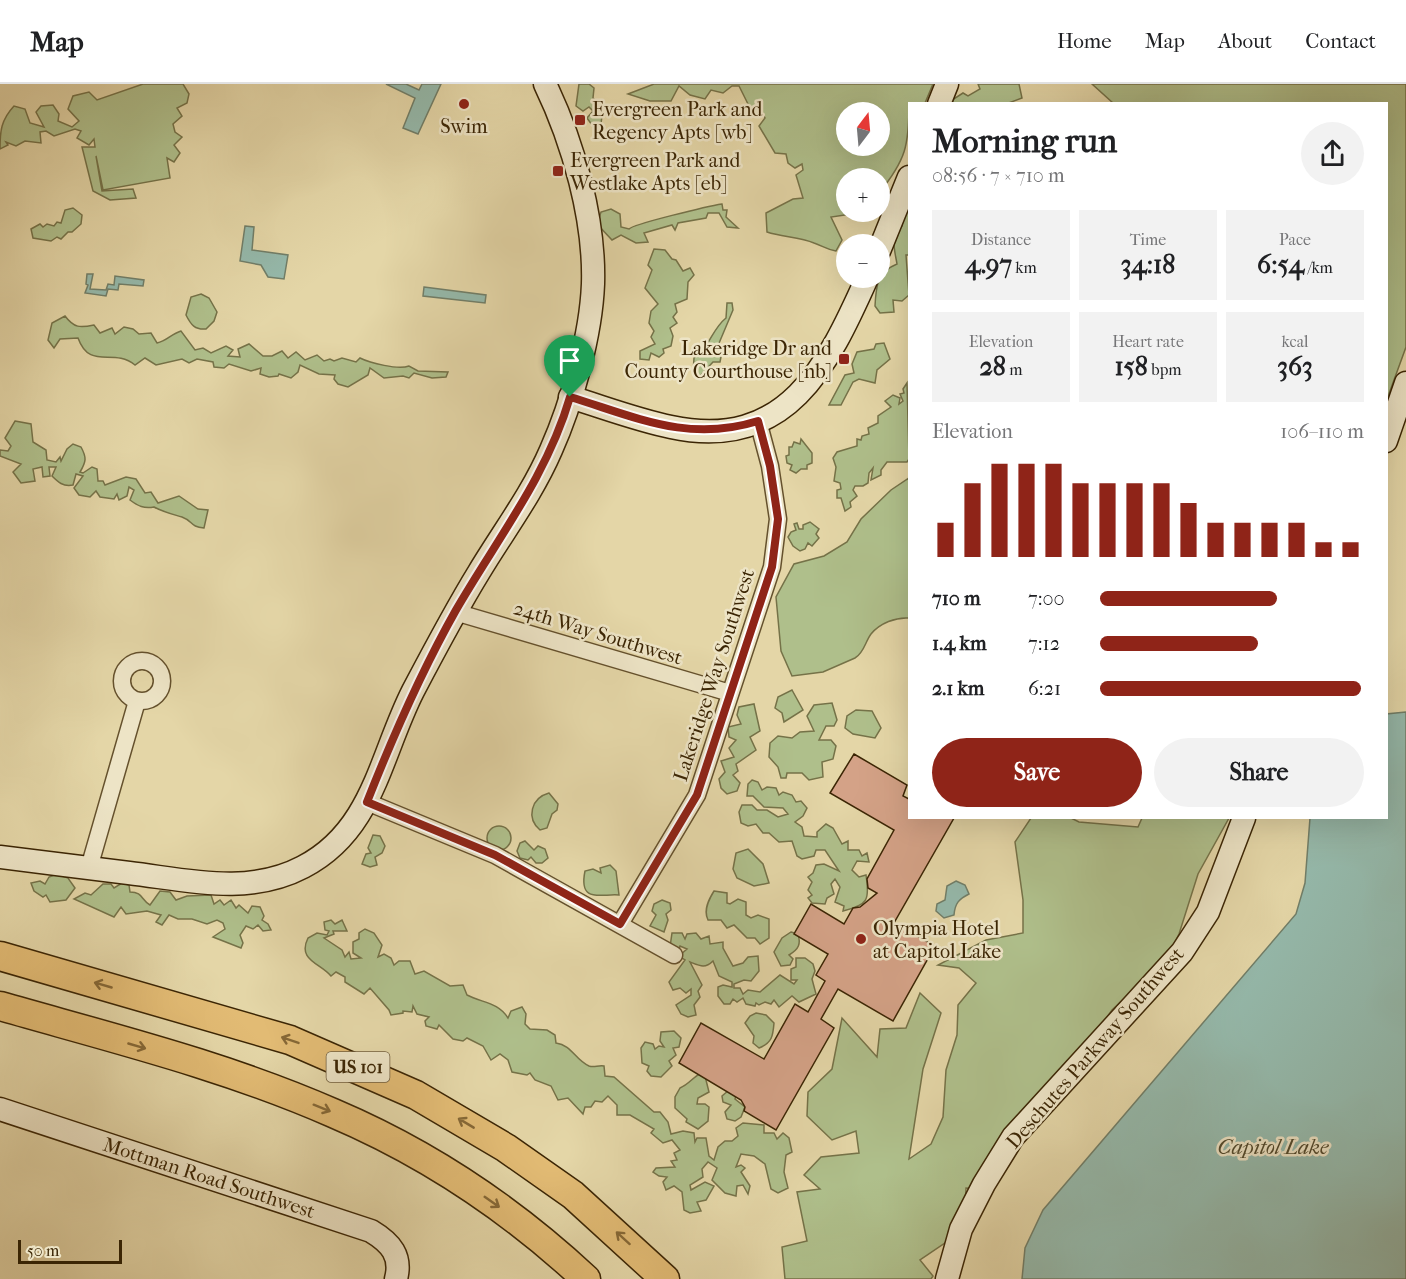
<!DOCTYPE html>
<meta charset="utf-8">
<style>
:root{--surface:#fff;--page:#f2f2f2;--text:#202124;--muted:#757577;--line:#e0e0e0;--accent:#8f2418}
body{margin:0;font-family:"IM FELL French Canon",serif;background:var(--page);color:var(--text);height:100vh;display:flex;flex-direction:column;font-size:22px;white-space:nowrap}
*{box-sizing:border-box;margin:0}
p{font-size:20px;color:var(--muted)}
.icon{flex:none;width:33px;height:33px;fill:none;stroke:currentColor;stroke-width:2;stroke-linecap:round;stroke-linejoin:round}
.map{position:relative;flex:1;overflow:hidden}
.side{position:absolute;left:908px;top:18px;width:480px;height:717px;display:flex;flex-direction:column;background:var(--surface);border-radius:0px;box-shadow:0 6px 24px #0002}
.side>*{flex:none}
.needle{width:39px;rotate:16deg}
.buttons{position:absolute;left:836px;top:18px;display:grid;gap:12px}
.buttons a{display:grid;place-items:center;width:54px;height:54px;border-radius:50%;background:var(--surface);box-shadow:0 6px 24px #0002;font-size:30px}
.scale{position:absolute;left:18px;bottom:15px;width:104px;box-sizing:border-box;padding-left:6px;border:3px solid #3b2504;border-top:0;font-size:16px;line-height:21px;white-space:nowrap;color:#3b2504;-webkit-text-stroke:4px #ede4c6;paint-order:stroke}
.pin{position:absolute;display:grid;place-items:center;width:51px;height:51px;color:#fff;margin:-62px -26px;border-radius:50% 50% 50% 0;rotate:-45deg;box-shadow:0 0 6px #0007}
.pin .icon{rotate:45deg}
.round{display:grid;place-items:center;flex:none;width:63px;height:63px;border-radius:32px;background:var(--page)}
.overview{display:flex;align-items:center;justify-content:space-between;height:102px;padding:0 24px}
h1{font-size:33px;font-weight:800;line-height:45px}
.stats{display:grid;grid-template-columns:repeat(3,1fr);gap:9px;height:102px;padding:6px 24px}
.stats div{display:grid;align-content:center;border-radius:0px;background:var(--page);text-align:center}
.stats b{font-size:26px;font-weight:800}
.stats small{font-size:16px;font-weight:400}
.stats p{font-size:16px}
.chart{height:168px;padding:12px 24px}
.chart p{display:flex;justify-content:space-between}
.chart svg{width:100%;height:108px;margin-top:6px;stroke:var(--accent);stroke-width:6}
.primary-button{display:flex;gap:12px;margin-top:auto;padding:12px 24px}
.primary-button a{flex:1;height:69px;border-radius:36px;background:var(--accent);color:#fff;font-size:24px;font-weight:800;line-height:69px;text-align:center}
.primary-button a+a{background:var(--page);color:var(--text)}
ul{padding:0 24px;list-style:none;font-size:20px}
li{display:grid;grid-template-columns:96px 72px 1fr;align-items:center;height:45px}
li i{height:15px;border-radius:8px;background:var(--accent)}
header{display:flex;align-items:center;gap:36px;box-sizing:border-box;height:84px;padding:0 30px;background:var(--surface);border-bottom:2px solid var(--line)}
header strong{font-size:28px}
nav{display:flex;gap:33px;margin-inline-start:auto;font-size:21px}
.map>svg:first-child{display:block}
.green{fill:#afbf8b;stroke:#757248;stroke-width:1.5;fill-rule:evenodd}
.water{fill:#95b9ab;stroke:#717e68;stroke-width:1.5}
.building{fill:#d4a287;stroke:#3b2504;stroke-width:1.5}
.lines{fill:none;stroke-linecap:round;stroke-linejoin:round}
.street-casing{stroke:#65512d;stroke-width:19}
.secondary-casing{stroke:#3b2504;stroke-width:25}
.highway-casing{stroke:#3b2504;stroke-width:31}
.street{stroke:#ede4c6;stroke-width:16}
.secondary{stroke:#ede4c6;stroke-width:22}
.highway{stroke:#e2bb74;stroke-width:28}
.oneway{stroke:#866836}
.route-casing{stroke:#fff;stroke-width:12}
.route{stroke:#8f2418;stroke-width:8}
.poi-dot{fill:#8f2418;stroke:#ede4c6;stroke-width:2}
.labels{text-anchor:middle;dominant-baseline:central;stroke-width:5;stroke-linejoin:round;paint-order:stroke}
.shield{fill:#ede4c6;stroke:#705e3e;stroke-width:1.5}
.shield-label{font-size:18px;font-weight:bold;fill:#3b2504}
.poi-label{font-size:20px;fill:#3b2504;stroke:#ede4c6;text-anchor:start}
.street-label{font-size:20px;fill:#3b2504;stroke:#ede4c6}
.water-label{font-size:21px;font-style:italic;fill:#524a2e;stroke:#ede4c6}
</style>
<header>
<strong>Map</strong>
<nav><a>Home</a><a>Map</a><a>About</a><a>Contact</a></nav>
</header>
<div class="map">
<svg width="1406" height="1195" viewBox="0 0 1406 1195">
<rect width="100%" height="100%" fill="#e4d6a7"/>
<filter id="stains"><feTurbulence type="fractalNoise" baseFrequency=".00333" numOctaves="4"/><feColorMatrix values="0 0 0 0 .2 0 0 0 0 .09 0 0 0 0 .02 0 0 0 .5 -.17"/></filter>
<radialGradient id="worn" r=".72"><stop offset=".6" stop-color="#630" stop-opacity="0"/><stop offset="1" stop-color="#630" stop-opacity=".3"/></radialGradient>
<g class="green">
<path d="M143 0H183L189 10 187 19 177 24 182 32 173 40 175 48 182 53 174 61 180 69 174 78 167 74 170 94 103 106 96 72 102 107 133 105 136 114 110 116 93 107 82 63H95L94 55 89 61 77 54 81 47 75 45 54 52 46 47 40 48 41 59 25 57 16 62 6 58 8 61 0 65C0 47 1 36 14 22L25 25 30 39 44 43 36 28 41 22 53 21 59 30 58 37 72 43 79 37 68 25 73 12 89 8 97 16Z"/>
<path d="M579 0H589L594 4 593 14 599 21 595 25 602 31 601 40 592 41 587 34 593 27 589 23 583 27 576 22Z"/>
<path d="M654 0H933L925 19 909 20C909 61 906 76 879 109V94H846V128H865L831 133 842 156 836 167C825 165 823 162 814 159 800 153 782 153 767 148L766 129 793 115 803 114 796 91 803 86 802 80 795 84 788 79 786 70 775 69 759 42 765 34 759 22 755 25 749 22 739 2H732L723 9 711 6 705 15 690 11 679 2 671 17H650L628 10ZM879 28V62H846V28Z"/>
<path d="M978 0H1019L1022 14 1006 20 953 19 952 16 963 9 968 12 980 5Z"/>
<path d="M1092 0H1406V263L1386 318V20L1113 19Z"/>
<path d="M722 120 723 126H727L726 133 738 144 727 143 719 129H708L706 134 678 139 675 146 672 141 644 149 648 158 636 159 621 151 612 156 597 140 601 128 611 125 620 130 621 143 629 145C633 140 709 122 722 120Z"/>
<path d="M73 124 82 131 81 140 72 148H68L61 155 57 153 51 157 33 154 31 145 40 140 43 143 47 140 54 142 57 138 61 139 65 126Z"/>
<path d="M904 127H909V171H906L909 211 902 217 893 216 894 228 880 229 875 222C876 202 877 188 897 180 895 167 889 151 902 142Z"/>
<path d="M654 165 665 166 672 175 676 176 683 187 690 184 694 191 688 198 687 215 675 220 677 228 673 233 677 239 670 244 673 252 671 262 663 265 664 269 659 273 651 269 649 276 640 275V267L655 260 651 253 654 247 649 239 651 227 658 220 645 204 652 186 648 181Z"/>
<path d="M201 210 209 214 217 228 214 237 206 245C195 246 191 241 186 231L191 213Z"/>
<path d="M727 219H732L733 226 717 264 722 268 720 278H713L700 292 693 290 694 274C710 263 712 245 726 234Z"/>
<path d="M65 232C74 244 80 244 94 241L100 249 112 244 115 250 124 243 133 245 139 250 151 249 157 259C167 257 171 250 181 247L195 266 203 264 211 269 226 262 233 266 228 272 240 273 238 265 249 260 263 272H272L282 267 288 274 296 268 305 276 317 271 324 277 330 275 334 277 342 274 356 278 360 274C370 279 398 286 409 282L418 287 448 288 446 293 432 294 414 289 409 294 403 292 384 294 370 284 368 291 348 303 338 300 334 295 335 291 319 290 300 281 298 288 291 294 279 290 278 292 269 293 260 290 261 284 251 287 229 280 224 284 214 283 213 278 197 275 189 279 182 275 156 281 145 274 135 281C113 263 90 287 78 254L60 255 54 264 48 256 52 239Z"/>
<path d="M884 259 890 275 877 286 875 299 859 295 853 298 841 321H829L845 291 854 289 852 280 857 268 874 265 876 260Z"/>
<path d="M907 299 909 375 907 378H887L881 386V391L871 396 873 384 869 389 868 399 863 402H855L853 406 857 412 850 418 851 423 845 427 841 414H837V406L841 405 840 399 834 397 836 383 833 374 837 368 857 362V355L861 356 862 352 869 350 868 344 878 339V332L891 323 885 317 893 311 900 314 899 320 903 317 900 310 904 309 903 305Z"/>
<path d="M15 337 31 340 33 358 46 366 47 376 56 378 60 373 61 377 67 365 73 360 81 363C87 374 86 378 80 388L83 389 92 383 97 385 98 397H103L105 401 126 393 136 395 145 409 151 408 158 419 179 412 198 425 208 426 204 444C190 443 193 437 182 433 172 430 163 428 154 423 144 425 138 422 130 416L134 406 129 403 127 412 119 416 117 410 114 415 100 413 96 407 90 413 79 411 74 404 83 392 76 390 73 401C63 403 58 398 52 392L56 383H49L50 392 43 393 42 383 33 385 35 397 21 399 13 388 21 380 0 372V366L8 367 11 362 5 354Z"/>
<path d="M801 355 812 369V379L807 381V385H801L796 389 790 386 792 381 787 379 786 372 789 371V363H792L794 358 800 360Z"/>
<path d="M909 394V534C896 533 880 539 871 550 865 558 864 569 855 574L823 588 792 592 781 567 776 513 794 480 824 472 847 458 861 435 891 406Z"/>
<path d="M810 438 819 445 816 450 819 454 812 462 808 459 805 465 800 467 793 462 788 453 791 448 796 446 794 440 797 439 799 445H803V441Z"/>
<path d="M792 606 803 626 784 638 782 629 775 624 778 613Z"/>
<path d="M832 619 837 636 834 642H826L819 656H831L836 662 833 675 822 678 823 693 809 696 802 689H787L786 694H781L778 683 769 673 770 659 778 652 792 654 800 648 814 647 807 632 814 621Z"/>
<path d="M754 620 760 647 750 653 756 666 736 680 738 687 733 691 740 699 737 707 727 710 721 704 719 695 725 688 721 677 734 673 729 664 736 656 729 653 728 643 741 640 737 631 739 623Z"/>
<path d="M856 626 872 627 881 644 875 654 853 650 845 644 847 632Z"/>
<path d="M752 696 758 698 762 706 767 703 776 704 779 711 783 708 792 711 796 718 801 717 807 724 803 732 795 738 802 743 804 752 817 753V748L826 740 833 744 842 760 848 757V766H859L862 772 867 769 869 778 857 777 852 786 859 793 866 791C870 816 868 821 843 827L844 822 835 818 840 803 835 795 831 800 834 810 827 814 825 820 812 819 808 814 812 811 808 806 812 798 808 793 813 789 816 781 824 780 839 787 825 766H816L814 772 802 775 797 772 792 757 779 758 769 749H763L756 740 748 742 741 739 739 728 742 721H752L757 726H767L778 733 788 730 783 724 764 723 753 712H747L748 700Z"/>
<path d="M549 709 558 720 557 726 552 730 547 744 540 746C526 734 531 714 549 709Z"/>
<path d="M1071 734 1079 738 1138 743 1142 734H1229L1198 790 1179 850 1167 874 1112 926 988 1105 966 1104 964 1146 920 1176 933 1192 931 1195H785L782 1163 807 1157 797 1108 820 1105 804 1091 821 1073 859 1069 856 1047 832 1056 807 1032 808 1008 832 985 842 934 877 973 880 945 906 944 920 909 941 929 923 985 909 1075 931 1060 943 1033 946 986 957 951 958 921 976 899 959 884 938 881 986 856 1023 849V816L1015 758 1031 734Z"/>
<circle cx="499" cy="754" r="12"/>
<path d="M373 751 380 752 385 762 382 769 375 773 377 781 370 783 362 780 366 770 371 769 368 764Z"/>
<path d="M525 757 534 766 538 762 545 765 548 774 542 779H536L531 773 528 776 520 774 517 767 520 759Z"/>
<path d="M748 765 763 780 769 799 754 802 737 794 733 785 736 769Z"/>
<path d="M610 781 616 787 619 811C603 809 578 821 585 787L593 785 601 789 600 784Z"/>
<path d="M57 790 68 794 75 804 66 816 50 818 46 811 43 813 34 807 31 799 40 797 45 800 49 793Z"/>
<path d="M122 799 129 801 130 808C143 808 141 816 150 821L160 807 170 808 176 816 187 812 211 811 214 820 220 816 224 821 231 816 236 824 239 821 248 829 252 822 260 823 264 832 262 836 268 840 271 846 263 847 258 841 253 845 246 842 240 851 243 859 241 864 213 853 225 845 223 839 217 836 207 840 192 835H178L169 831 162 841 156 838 161 831 147 827 126 830 121 823 114 833 74 815 85 809 91 811 103 800H111L114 804Z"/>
<path d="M714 807 727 809V819L730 820 738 815 746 818V831L751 834 758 831 769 835V854L760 860 755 854H747L734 841 727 844 721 836H708C703 826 709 815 714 807Z"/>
<path d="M662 816 670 819 671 826 666 830 668 836 664 848 650 842 656 831 652 827 654 820Z"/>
<path d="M331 836 335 840 342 836 347 847H333L334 850 324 854 342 866 345 873 349 868 351 875 361 874 353 869V858L359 855V849L365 845 374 849 382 861 378 873 384 870 391 874 394 881 399 877H410L415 890 424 887 450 902 463 901 467 911C482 919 498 918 508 934L511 927 522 923 526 930 525 940 530 945 547 946 555 951 556 959C572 961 575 976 589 982 594 984 598 981 604 982L605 992 614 993 654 1028H660L668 1038 671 1050 683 1047 694 1049 695 1058 697 1054H706L709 1072 714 1076 718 1063 725 1057H732L738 1052 736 1044 743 1039 764 1041V1049H774L777 1055 783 1049 789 1054 792 1068 786 1071 784 1088 788 1104 778 1109 771 1105 765 1080 754 1072 741 1070 736 1083 741 1081 745 1084 741 1088 750 1102 748 1110 743 1101 737 1102 736 1112 725 1109 712 1096 717 1084 708 1078 702 1085 703 1093 690 1101 691 1106 705 1098 714 1102 706 1116 697 1118 701 1127 690 1129 684 1126 682 1108 674 1102 666 1106 663 1098 667 1093 659 1092 653 1088 656 1084 675 1083 671 1077 677 1076 674 1069 680 1066 672 1056 663 1059 651 1049 654 1045 630 1031H617V1021L608 1012 602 1018 595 1017 591 1023H585L583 1030 568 1014 558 1016 551 1002 535 996 530 989 527 991 512 988 508 976 500 970 491 976 483 962 467 954 463 957 453 955 439 941 437 945 426 942 425 937 429 933 417 930 413 922 412 928 403 927V929L391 931 389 926 370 904 364 910 345 898V893L336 888 331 892C320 879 297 876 308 854L317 849 327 851 329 847 325 846 324 838Z"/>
<path d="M791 848 798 850C801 860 799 865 789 871L793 875 790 881 781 882 774 868 782 854Z"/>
<path d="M672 849H682L685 855 687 850 696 849 701 855 709 852 710 860 723 858V864L733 882 743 879 748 873 758 872 759 887 751 897 744 896 734 900V904H740L743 910 748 906 760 908 780 891 794 900 797 896H791V885L796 883V874H805L813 880 815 887 812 895 816 910 799 918 792 912 779 923 774 916 771 920 765 918 759 921 756 919 755 922 746 920 743 914 737 918 733 915 730 920H724L718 912V903L723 901 732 903V898L719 892 713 877C705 885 700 882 690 878L702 901 698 907 700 913 694 921 696 931 688 933 681 930 676 921 691 911V905L686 909 680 904 673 906 669 898 685 876 679 872 687 865 680 862 678 867 670 863Z"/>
<path d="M756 929 766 931 774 939C773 952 772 959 759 964L753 959 754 952 745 939 750 932Z"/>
<path d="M674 947 681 954 679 963 673 964 676 971 669 977 672 982 661 993 651 992 647 987 649 982 642 979 641 964 645 958 653 960 655 965 659 962 664 963 660 957 661 948Z"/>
<path d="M704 988 709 1008 698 1014 697 1020H705L709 1023 708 1037 698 1045 686 1038 687 1035 675 1024V1013L680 1004C690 1000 694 991 704 988Z"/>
<path d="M729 1006 737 1009 735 1015 745 1023 741 1033 735 1037 727 1035 725 1028 731 1021 723 1018 722 1012Z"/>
</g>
<g class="water">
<path d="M386 0H406L419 6 422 0H441L418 50 403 44 415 14Z"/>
<path d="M245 142 254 143 252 166 288 171 284 195 268 193 261 181 240 177Z"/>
<path d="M87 190H93L90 205 106 206 108 200 114 201 115 192 144 196 143 202 119 200 118 206 108 205 106 212 85 209 88 201 86 200Z"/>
<path d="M424 203 486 211 485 219 423 212Z"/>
<path d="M1406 628V1195H1022L1025 1164 1043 1126 1296 830 1305 799 1310 734H1386V630Z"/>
<path d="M956 797 965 801 969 810C959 815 955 819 954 831L944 834 936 827 937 820 945 816 947 802Z"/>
</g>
<path class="building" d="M854 670 907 701 903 712 909 715V734H954L894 839 935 862 893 937 838 905 821 935 834 944 776 1046 744 1027 745 1023 741 1016 679 979 701 939 764 975 795 920 808 928 825 897 816 891 828 870 794 850 811 820 844 840 853 824 860 823 877 809 868 804 867 795 894 746 830 709Z"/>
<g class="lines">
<g class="street-casing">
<g id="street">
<path d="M455 528 730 609"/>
<circle cx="142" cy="597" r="20"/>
<path d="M367 718 495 771 674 871"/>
<path d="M89 784 137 617"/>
<path d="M620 840 697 711 772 483 778 435 770 382 758 337"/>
</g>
</g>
<g class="secondary-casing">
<g id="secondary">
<path d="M939 20 947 0"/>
<path d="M879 167 909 93"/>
<path d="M570 313C603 323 637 336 671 343 787 368 828 281 867 194"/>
<path d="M1386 357 1406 299"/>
<path d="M0 773C43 778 86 784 129 789 188 796 248 812 303 783 373 747 380 672 413 607 434 567 455 527 479 488 503 448 532 410 551 366 572 319 591 251 593 200 595 135 573 58 545 0"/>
<path d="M0 1025 371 1147C391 1159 402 1172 396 1195"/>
<path d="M947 1195 961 1145 984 1100 1013 1053 1182 868 1208 828 1244 734"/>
</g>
</g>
<g class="highway-casing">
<g id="highway">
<path d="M0 872 290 956 416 1011 506 1064 573 1111 665 1195"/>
<path d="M0 922C112 954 226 982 333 1029 427 1069 512 1126 586 1195"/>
</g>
</g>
<use href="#street" class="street"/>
<use href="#secondary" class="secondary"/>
<use href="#highway" class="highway"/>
</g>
<defs><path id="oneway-shaft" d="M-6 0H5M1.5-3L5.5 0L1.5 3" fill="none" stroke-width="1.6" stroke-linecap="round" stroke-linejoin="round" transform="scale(1.5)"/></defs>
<g class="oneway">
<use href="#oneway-shaft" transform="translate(103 901) rotate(-164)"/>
<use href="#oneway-shaft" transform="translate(290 956) rotate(-161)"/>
<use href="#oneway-shaft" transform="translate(137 962) rotate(16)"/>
<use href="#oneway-shaft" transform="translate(322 1024) rotate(22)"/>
<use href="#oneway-shaft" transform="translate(466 1039) rotate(-149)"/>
<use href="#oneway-shaft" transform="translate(492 1118) rotate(35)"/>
<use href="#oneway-shaft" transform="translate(623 1154) rotate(-138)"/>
</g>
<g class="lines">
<g class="route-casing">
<path id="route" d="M570 313C636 333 688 359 758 337L770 382 778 435 772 483 697 711 620 840 495 771 367 718C393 652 421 588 456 526 497 455 547 392 570 313Z"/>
</g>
<use href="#route" class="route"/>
</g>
<g class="poi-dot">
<circle cx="464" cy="20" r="6"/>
<rect x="574" y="30" width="12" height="12" rx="3"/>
<rect x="552" y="81" width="12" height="12" rx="3"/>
<rect x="838" y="269" width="12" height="12" rx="3"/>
<circle cx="861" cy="855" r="6"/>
</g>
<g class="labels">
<rect class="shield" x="326.5" y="968" width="63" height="30" rx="4.5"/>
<g class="shield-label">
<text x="358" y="983">US 101</text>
</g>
<g class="poi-label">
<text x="592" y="25">Evergreen Park and<tspan x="592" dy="23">Regency Apts [wb]</tspan></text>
<text x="464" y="42" text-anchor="middle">Swim</text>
<text x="570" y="76">Evergreen Park and<tspan x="570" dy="23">Westlake Apts [eb]</tspan></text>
<text x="832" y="264" text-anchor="end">Lakeridge Dr and<tspan x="832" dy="23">County Courthouse [nb]</tspan></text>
<text x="873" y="844">Olympia Hotel<tspan x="873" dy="23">at Capitol Lake</tspan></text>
</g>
<g class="street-label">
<text transform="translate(598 549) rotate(17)">24th Way Southwest</text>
<text transform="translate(714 591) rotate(-72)">Lakeridge Way Southwest</text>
<text transform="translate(1095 964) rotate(-49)">Deschutes Parkway Southwest</text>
<text transform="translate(209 1094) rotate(18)">Mottman Road Southwest</text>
</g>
<g class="water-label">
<text x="1273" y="1063">Capitol Lake</text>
</g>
</g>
<rect width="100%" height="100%" filter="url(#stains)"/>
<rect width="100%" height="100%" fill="url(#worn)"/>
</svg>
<div class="buttons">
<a><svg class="needle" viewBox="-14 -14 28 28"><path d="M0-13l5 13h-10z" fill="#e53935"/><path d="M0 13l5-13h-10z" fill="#757577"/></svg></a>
<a>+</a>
<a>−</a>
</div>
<div class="scale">50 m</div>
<div class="pin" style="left:570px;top:313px;background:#1e9e55"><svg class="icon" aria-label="arrive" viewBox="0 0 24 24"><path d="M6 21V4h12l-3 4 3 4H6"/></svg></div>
<section class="side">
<div class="overview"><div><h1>Morning run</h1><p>08:56 · 7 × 710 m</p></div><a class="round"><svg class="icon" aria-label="share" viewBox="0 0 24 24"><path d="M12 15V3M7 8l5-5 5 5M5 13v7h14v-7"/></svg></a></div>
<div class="stats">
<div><p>Distance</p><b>4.97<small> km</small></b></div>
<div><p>Time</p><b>34:18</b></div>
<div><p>Pace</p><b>6:54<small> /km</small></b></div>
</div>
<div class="stats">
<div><p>Elevation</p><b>28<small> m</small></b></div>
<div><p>Heart rate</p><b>158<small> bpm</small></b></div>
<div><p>kcal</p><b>363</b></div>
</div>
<div class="chart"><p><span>Elevation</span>106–110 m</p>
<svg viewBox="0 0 160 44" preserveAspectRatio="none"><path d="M5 44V30M15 44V14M25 44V6M35 44V6M45 44V6M55 44V14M65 44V14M75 44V14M85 44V14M95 44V22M105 44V30M115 44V30M125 44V30M135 44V30M145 44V38M155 44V38"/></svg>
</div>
<ul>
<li><b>710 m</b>7:00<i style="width:67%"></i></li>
<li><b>1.4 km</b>7:12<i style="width:60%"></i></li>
<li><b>2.1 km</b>6:21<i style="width:99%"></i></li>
</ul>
<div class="primary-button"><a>Save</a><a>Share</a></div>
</section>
</div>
